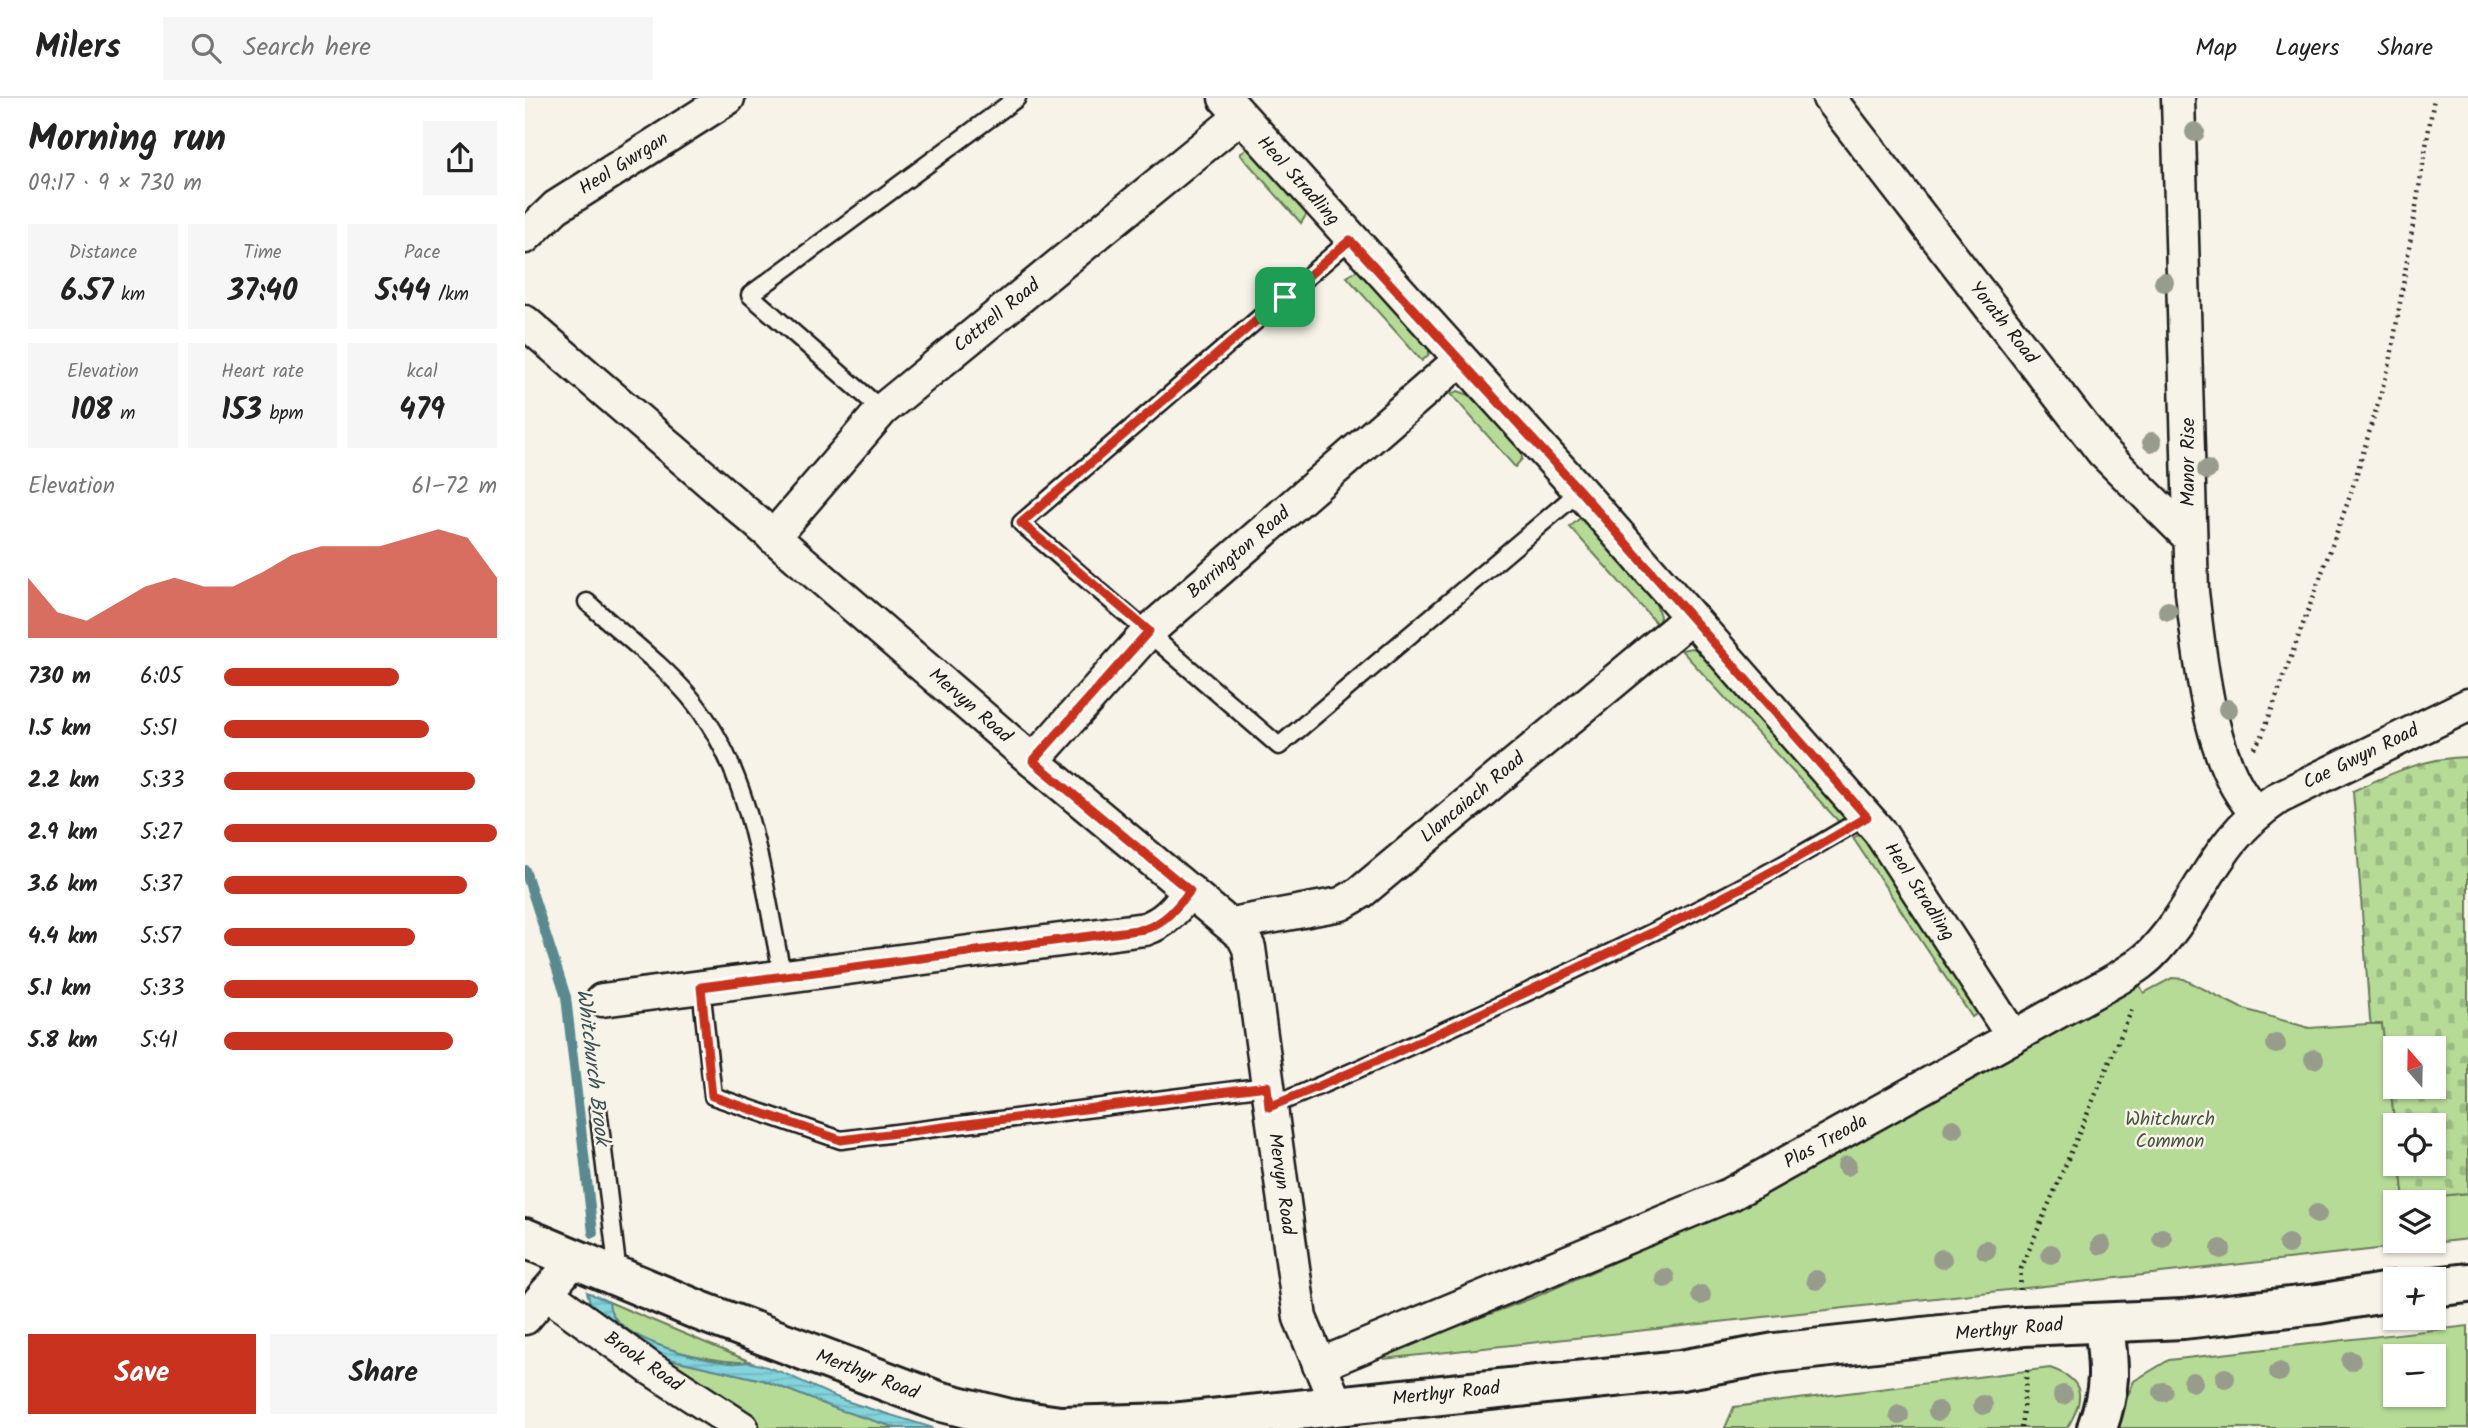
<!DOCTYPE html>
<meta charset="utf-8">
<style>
:root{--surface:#fff;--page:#f6f6f6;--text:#222;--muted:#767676;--line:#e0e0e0;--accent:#c8321e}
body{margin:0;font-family:Kalam,sans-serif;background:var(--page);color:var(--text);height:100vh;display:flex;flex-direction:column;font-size:26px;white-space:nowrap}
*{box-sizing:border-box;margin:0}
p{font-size:23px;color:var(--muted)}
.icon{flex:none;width:38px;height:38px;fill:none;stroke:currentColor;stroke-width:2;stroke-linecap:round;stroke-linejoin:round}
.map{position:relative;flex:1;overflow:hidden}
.sheet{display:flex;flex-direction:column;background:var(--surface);width:525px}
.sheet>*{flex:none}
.needle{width:46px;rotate:340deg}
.buttons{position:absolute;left:1858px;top:938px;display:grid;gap:14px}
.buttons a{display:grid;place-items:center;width:63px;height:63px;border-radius:0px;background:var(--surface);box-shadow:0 2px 5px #0004;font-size:35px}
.pin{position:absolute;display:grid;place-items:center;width:60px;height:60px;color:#fff;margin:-30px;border-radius:14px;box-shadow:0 4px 10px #0006}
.round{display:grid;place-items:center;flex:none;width:74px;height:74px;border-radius:0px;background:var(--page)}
.overview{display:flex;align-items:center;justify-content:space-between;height:119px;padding:0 28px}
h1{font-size:38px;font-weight:700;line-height:52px}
.figures{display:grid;grid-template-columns:repeat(3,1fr);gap:10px;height:119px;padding:7px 28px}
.figures div{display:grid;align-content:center;border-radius:0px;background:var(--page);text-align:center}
.figures b{font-size:30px;font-weight:700}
.figures small{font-size:19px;font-weight:400}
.figures p{font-size:19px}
.chart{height:196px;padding:14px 28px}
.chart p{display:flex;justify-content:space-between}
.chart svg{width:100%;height:126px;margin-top:7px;fill:var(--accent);opacity:.7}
.action{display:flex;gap:14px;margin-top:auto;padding:14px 28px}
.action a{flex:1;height:80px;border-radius:0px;background:var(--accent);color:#fff;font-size:28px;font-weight:700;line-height:80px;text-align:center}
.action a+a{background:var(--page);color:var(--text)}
ul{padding:0 28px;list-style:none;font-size:23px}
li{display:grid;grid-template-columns:112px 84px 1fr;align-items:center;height:52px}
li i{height:18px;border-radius:9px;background:var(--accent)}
header{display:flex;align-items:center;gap:42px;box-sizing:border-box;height:98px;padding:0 35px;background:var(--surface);border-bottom:2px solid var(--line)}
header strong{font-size:33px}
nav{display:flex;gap:38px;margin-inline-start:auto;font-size:24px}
.search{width:490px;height:63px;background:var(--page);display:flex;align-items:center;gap:18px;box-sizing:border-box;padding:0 24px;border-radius:0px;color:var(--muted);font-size:26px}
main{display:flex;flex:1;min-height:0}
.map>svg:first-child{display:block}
.green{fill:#b6db97;stroke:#697c5a;stroke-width:2;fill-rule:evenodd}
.cemetery{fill:url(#cemetery-stones);stroke:#697c5a;stroke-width:2;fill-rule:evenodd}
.water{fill:url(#water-rules);stroke:#5a8a90;stroke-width:2}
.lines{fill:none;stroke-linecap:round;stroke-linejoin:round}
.stream{stroke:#5a8a90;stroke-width:10}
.service-casing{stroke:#1c1c1c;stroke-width:21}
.minor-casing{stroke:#1c1c1c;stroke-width:37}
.tertiary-casing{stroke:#1c1c1c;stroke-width:44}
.path{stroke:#1c1c1c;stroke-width:4.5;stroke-dasharray:2 5;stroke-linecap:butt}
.service{stroke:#f7f3e8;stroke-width:16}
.minor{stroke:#f7f3e8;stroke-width:32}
.tertiary{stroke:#f7f3e8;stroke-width:38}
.tree{fill:#989c8c}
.route-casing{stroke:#fff;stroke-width:14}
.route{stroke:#c8321e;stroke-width:9}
.labels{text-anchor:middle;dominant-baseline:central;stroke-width:5;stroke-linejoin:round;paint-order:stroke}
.street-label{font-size:19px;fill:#1c1c1c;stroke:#f7f3e8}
.park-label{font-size:19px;fill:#4a5541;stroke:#f7f3e8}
.water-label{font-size:21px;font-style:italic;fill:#3b5356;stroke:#f7f3e8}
</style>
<header>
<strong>Milers</strong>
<div class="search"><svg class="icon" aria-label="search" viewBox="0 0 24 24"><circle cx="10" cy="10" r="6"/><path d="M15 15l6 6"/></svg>Search here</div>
<nav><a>Map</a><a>Layers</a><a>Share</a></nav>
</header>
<main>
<section class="sheet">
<div class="overview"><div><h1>Morning run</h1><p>09:17 · 9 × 730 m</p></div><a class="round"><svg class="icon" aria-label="share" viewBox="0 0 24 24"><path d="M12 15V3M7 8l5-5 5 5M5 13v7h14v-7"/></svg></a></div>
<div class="figures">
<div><p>Distance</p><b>6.57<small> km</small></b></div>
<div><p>Time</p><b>37:40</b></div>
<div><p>Pace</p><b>5:44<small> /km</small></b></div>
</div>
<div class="figures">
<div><p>Elevation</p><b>108<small> m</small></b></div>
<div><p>Heart rate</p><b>153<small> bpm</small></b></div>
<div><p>kcal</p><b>479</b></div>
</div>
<div class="chart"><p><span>Elevation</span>61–72 m</p>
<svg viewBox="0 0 160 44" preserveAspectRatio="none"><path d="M0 44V23L10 35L20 38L30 32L40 26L50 23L60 26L70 26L80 21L90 15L100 12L110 12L120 12L130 9L140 6L150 9L160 23V44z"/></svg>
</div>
<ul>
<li><b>730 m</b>6:05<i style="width:64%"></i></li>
<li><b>1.5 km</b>5:51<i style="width:75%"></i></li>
<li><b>2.2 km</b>5:33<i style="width:92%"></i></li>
<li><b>2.9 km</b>5:27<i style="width:100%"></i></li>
<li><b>3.6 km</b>5:37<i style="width:89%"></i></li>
<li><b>4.4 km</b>5:57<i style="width:70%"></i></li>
<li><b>5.1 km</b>5:33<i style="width:93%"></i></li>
<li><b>5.8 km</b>5:41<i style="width:84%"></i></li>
</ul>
<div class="action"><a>Save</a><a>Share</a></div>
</section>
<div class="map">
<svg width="1943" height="1330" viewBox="0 0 1943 1330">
<defs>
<pattern id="cemetery-stones" width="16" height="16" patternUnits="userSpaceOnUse" patternTransform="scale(1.75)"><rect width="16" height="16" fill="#b6db97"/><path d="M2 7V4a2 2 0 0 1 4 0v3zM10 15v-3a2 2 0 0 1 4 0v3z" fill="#9cbb82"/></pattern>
<pattern id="water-rules" width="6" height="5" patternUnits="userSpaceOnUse" patternTransform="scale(1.75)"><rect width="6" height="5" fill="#84d4dd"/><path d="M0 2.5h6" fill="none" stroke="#71b5bd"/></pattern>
</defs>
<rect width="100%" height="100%" fill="#f7f3e8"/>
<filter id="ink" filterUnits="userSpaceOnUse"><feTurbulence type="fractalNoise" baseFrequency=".0143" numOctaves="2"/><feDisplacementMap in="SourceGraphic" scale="14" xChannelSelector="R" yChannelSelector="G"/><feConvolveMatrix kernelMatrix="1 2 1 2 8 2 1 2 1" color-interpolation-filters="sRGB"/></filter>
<g filter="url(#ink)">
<g class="green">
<path d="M724 48 783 114 776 125 715 56Z"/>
<path d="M831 173H835L904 250V256L897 263 822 179Z"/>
<path d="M933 293 944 297 996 351 997 361 990 369 926 296Z"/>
<path d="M1056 419 1129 500 1135 518 1133 527 1045 429Z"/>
<path d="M1167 550 1178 554 1321 719 1314 724 1156 552Z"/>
<path d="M1335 736 1341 737 1456 913 1447 919 1328 740Z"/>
<path d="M1647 880 1659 881 1716 910 1784 930 1857 925 1871 1035V1066H1875L1879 1101 1943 1095V1141L859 1261 858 1256 1010 1199 1218 1107 1614 886 1619 895ZM1871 1104H1909V1143H1871Z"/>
<path d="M84 1204 226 1264C194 1266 84 1246 84 1204Z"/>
<path d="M1943 1228V1330H1589L1609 1283 1644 1262ZM1871 1258H1909V1297H1871Z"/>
<path d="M135 1259 238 1282 312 1311 372 1330H231Z"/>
<path d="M1525 1270C1561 1282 1560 1301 1542 1330H1200L1209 1309Z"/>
</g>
<path class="cemetery" d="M1943 659V1095L1879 1102 1875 1066H1909V1027H1871V1035L1857 926H1846L1845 921 1828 693C1864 676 1901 659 1943 659ZM1871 950H1909V989H1871Z"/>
<path class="water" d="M62 1194 84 1204C84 1241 177 1262 206 1265 213 1266 220 1263 227 1265 257 1271 287 1290 316 1301 346 1312 378 1320 408 1330H372L312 1311 238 1282 135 1259 69 1217Z"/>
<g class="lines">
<path class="stream" d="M0 772 41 899 68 1135"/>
<g class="service-casing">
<g id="service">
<path d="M825 142 496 425 754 648 1055 393"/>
<path d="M357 312 225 197 492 0"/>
<path d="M62 504C95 535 135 564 164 598 229 675 237 784 258 879"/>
<path d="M176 889 188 998 316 1042 742 988"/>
<path d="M744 1009C846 967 946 921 1045 874 1146 826 1246 777 1341 718"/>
<path d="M73 1011 93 1176"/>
</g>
</g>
<g class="minor-casing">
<g id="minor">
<path d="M700 0 1055 393 1354 733 1488 939"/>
<path d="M1304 0 1577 353 1664 439"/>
<path d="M1653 0 1667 494C1675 559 1684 668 1731 714"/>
<path d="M0 139 31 109 203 0"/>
<path d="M0 224 508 663 718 838 724 850 775 1220 812 1308"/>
<path d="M248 439 357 312 715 19"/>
<path d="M508 663 624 533 934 263"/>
<path d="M706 826 816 806 835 795 1165 520"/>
<path d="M77 902 620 831C641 824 651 810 665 793"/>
<path d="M21 1195 125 1270 217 1330"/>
<path d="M0 1220 50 1161"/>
<path d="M794 1267 1206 1096 1592 881C1606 872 1620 864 1631 851 1678 799 1689 742 1753 700L1943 607"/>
</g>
</g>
<g class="tertiary-casing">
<g id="tertiary">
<path d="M0 1140 175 1213 413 1303 485 1321 535 1328 647 1325 1156 1272 1250 1255 1499 1228 1658 1221 1793 1206 1871 1193"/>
<path d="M1909 1189 1943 1185"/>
<path d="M1572 1330C1587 1288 1584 1269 1579 1226"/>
</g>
</g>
<g class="path">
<path d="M1729 650 1737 638 1825 398 1865 265 1909 0"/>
<path d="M1495 1192 1496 1171 1608 909"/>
<path d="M1496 1330 1502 1272"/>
</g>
<use href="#service" class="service"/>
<use href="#minor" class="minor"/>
<use href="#tertiary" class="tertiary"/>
</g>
<g class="tree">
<circle cx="1670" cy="34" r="10"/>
<circle cx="1639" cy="184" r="10"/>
<circle cx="1627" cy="344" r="10"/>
<circle cx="1682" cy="372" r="10"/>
<circle cx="1643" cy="513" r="10"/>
<circle cx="1703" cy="611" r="10"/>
<circle cx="1751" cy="946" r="10"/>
<circle cx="1789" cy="961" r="10"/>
<circle cx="1428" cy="1031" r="10"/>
<circle cx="1322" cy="1068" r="10"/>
<circle cx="1792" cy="1116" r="10"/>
<circle cx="1637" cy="1140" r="10"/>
<circle cx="1763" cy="1146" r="10"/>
<circle cx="1576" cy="1147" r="10"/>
<circle cx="1696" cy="1151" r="10"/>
<circle cx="1461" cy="1152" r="10"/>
<circle cx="1526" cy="1156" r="10"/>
<circle cx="1417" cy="1161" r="10"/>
<circle cx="1140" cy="1180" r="10"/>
<circle cx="1291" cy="1182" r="10"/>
<circle cx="1176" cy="1197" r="10"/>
<circle cx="1826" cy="1263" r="10"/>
<circle cx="1754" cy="1274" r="10"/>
<circle cx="1700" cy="1280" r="10"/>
<circle cx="1668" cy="1284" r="10"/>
<circle cx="1638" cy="1294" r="10"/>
<circle cx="1538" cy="1297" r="10"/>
<circle cx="1458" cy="1307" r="10"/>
<circle cx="1413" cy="1313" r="10"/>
<circle cx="1374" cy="1317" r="10"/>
</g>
</g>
<g class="lines" filter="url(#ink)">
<g class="route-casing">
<path id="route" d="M825 142 1055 393 1342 719C1245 778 1143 828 1040 876 942 922 845 968 744 1009L742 988 316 1042 187 998 176 889 620 831C641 824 651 810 665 793L508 663 624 533 496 425Z"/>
</g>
<use href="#route" class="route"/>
</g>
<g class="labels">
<g class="street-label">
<text transform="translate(99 66) rotate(-32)">Heol Gwrgan</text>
<text transform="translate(773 83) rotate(48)">Heol Stradling</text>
<text transform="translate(472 218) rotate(-39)">Cottrell Road</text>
<text transform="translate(1478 225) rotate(52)">Yorath Road</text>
<text transform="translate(1664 364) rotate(-90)">Manor Rise</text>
<text transform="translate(714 455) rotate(-41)">Barrington Road</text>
<text transform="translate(445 608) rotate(41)">Mervyn Road</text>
<text transform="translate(1836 659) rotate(-26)">Cae Gwyn Road</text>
<text transform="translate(948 700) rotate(-40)">Llancaiach Road</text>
<text transform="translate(1394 794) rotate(57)">Heol Stradling</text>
<text transform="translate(1301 1044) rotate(-29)">Plas Treoda</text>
<text transform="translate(756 1086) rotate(82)">Mervyn Road</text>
<text transform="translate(1484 1232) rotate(-5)">Merthyr Road</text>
<text transform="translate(118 1264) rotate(35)">Brook Road</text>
<text transform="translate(342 1277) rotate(21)">Merthyr Road</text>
<text transform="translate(921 1296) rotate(-6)">Merthyr Road</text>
</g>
<g class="park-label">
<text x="1645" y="1022">Whitchurch<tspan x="1645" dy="22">Common</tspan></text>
</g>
<g class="water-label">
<text transform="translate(67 969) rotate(83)">Whitchurch Brook</text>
</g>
</g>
</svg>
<div class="buttons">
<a><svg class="needle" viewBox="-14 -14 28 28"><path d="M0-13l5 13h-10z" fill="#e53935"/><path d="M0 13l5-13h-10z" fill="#767676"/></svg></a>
<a><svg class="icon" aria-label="locate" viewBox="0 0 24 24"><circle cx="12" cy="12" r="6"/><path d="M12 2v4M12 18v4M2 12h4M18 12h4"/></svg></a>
<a><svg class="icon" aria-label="layers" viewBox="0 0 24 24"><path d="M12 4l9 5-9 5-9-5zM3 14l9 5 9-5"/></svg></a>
<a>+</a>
<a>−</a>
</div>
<div class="pin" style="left:760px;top:199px;background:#1e9e55"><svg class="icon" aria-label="arrive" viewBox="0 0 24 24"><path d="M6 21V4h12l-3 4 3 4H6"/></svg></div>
</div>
</main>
